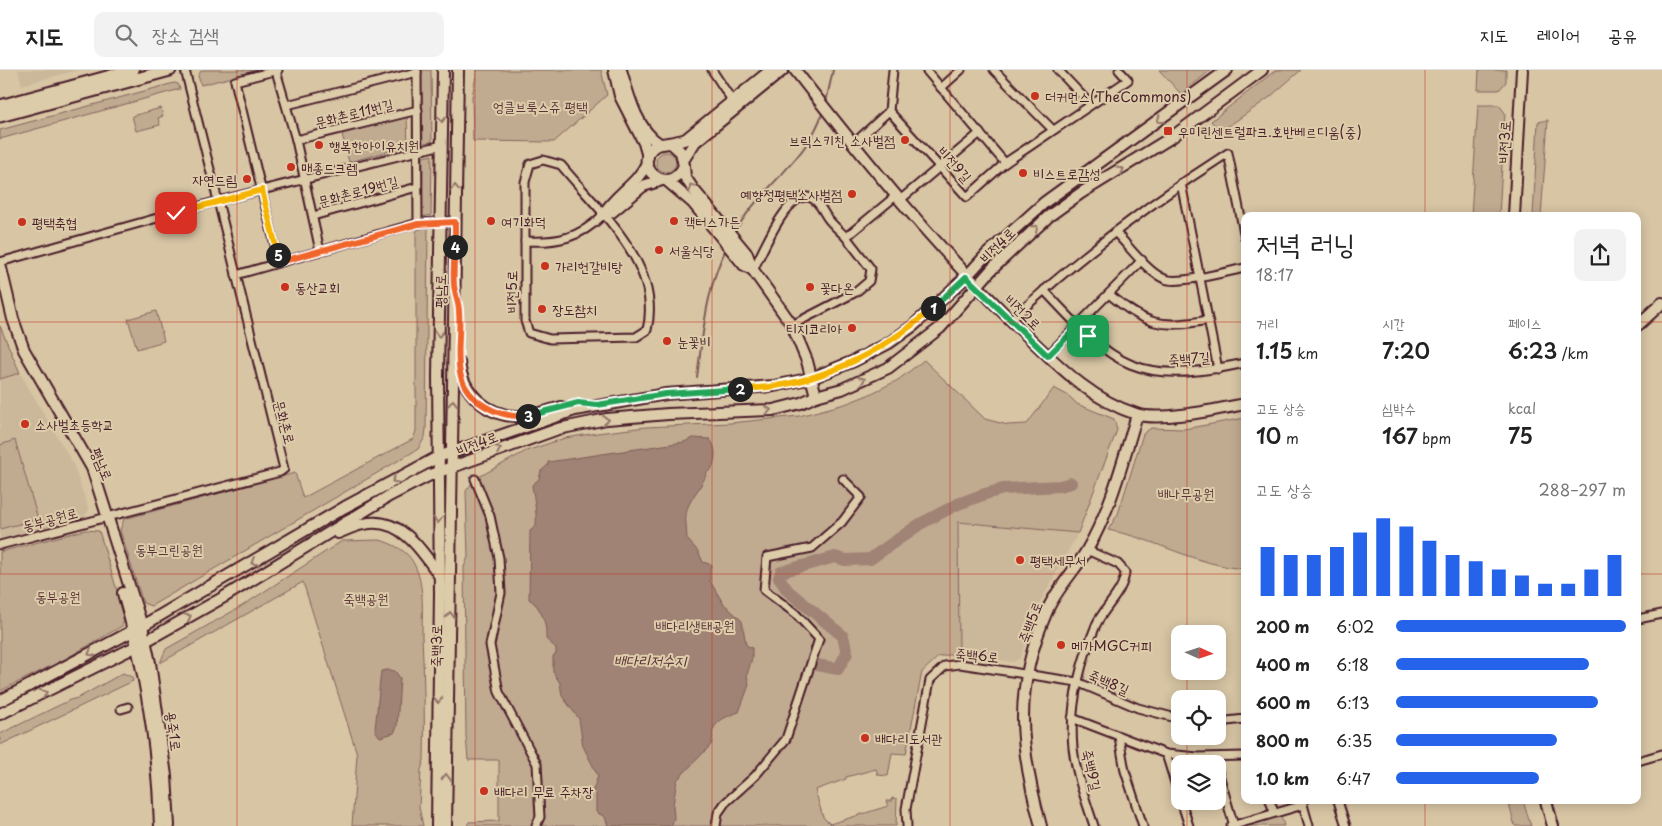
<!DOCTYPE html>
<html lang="ko">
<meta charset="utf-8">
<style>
:root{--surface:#fff;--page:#f2f2f2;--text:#222;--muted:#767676;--line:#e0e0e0;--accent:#2563eb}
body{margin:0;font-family:"Playpen Sans","Poor Story",sans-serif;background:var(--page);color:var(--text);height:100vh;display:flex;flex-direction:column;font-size:19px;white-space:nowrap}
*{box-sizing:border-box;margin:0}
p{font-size:16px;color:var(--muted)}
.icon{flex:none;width:28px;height:28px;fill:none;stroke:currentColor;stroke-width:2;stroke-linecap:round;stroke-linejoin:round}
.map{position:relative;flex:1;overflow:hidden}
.panel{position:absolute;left:1241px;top:142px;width:400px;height:592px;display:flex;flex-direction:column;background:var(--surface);border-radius:10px;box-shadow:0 2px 12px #0003}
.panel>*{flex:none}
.needle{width:32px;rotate:93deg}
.tools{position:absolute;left:1171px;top:555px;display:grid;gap:10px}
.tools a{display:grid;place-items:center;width:55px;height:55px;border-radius:10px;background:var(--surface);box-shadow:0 2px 12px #0003;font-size:25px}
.pin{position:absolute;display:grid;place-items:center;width:42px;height:42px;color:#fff;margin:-21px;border-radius:10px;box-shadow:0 2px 8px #0006}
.km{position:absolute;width:25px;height:25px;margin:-12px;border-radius:50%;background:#222;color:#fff;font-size:14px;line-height:25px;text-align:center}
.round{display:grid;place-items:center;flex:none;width:52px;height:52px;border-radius:10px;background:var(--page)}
.headline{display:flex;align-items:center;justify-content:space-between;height:85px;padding:0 15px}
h1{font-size:28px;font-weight:600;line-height:38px}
.metrics{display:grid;grid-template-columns:repeat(3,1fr);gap:8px;height:85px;padding:5px 15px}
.metrics div{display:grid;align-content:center}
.metrics b{font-size:21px;font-weight:600}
.metrics small{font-size:14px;font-weight:400}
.metrics p{font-size:14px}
.chart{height:140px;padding:10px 15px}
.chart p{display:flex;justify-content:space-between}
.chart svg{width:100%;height:90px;margin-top:5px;stroke:var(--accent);stroke-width:6}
ul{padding:0 15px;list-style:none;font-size:16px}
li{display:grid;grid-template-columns:80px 60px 1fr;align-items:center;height:38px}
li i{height:12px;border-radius:6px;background:var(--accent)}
header{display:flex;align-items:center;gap:30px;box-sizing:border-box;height:70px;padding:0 25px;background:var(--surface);border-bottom:1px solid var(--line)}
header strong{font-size:24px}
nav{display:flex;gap:28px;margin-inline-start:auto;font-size:18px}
.search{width:350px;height:45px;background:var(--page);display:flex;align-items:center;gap:12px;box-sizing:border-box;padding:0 18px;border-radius:10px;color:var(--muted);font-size:19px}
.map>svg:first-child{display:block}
.built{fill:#cbb79a}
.green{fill:#c0aa90;stroke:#85645e}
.water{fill:#a08374;stroke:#7e5b57}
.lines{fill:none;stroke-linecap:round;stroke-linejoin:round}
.stream{stroke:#7e5b57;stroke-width:2}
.river{stroke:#a08374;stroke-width:12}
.street-casing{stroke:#4a1f2b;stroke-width:11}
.secondary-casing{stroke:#4a1f2b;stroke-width:14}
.primary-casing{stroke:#4a1f2b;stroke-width:15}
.street{stroke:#ddcca9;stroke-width:7}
.secondary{stroke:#ddcca9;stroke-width:10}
.primary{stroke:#ddcca9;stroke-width:11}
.oneway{stroke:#94766a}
.split-1-casing{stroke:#fff;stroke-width:10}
.split-2-casing{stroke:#fff;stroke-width:10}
.split-3-casing{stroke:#fff;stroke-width:10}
.split-4-casing{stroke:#fff;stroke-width:10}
.split-5-casing{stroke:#fff;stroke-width:10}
.split-6-casing{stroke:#fff;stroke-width:10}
.split-1{stroke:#22a559;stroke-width:6}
.split-2{stroke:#f5b400;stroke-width:6}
.split-3{stroke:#22a559;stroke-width:6}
.split-4{stroke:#f0652b;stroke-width:6}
.split-5{stroke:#f0652b;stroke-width:6}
.split-6{stroke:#f5b400;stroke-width:6}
.grid{fill:none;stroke:#c8321e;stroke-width:1;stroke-opacity:0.55}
.poi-dot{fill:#c8321e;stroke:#ddcca9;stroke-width:2}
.labels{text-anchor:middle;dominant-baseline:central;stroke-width:4;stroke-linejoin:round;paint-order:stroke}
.poi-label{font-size:14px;fill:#4a1f2b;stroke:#ddcca9;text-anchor:start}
.park-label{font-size:14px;fill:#5c343a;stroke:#ddcca9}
.street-label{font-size:14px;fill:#4a1f2b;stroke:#ddcca9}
.water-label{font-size:15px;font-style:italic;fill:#5b333a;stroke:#ddcca9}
</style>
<header>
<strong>지도</strong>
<div class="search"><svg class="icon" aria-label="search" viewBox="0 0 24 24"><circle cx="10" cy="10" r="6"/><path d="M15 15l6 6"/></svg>장소 검색</div>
<nav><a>지도</a><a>레이어</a><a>공유</a></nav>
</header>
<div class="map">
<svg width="1662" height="756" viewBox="0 0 1662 756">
<rect width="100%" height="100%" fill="#d7c5a4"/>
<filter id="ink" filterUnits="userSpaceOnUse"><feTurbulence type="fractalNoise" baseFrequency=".02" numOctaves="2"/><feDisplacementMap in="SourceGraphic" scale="10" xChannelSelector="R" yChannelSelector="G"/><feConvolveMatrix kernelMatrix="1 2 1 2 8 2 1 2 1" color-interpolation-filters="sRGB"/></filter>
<g filter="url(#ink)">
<g class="built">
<path d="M18 0H77L22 15Z"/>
<path d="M20 303 73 394 89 440 85 445 0 470V309Z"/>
<path d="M958 452 1078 463 1037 538 1020 588 1013 592 959 583Z"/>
</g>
<g class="green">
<path d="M204 0H260L201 15 198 6 201 1Z"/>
<path d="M421 0H431L432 72 423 73Z"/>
<path d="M477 0H601L607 25 554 72 473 71 472 27Z"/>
<path d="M1159 0H1211L1181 24Z"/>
<path d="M1276 0H1301L1270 27 1220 62 1211 51Z"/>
<path d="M1479 0H1506V12L1499 20H1478Z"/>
<path d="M174 13 178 14 180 19 0 69V60Z"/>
<path d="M1478 35H1499L1505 43 1499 146H1471Z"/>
<path d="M161 38 163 46 158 48 160 55 136 61 132 46Z"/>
<path d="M407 47 408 76 349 92 342 64Z"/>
<path d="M1548 50 1541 146H1533L1538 52Z"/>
<circle cx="666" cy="92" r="10"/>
<path d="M432 85 431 145 422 147 423 87Z"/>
<path d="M428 157 426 359 425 367 418 379 151 536 143 533 120 460 124 449 295 403 303 428 413 369 416 361V163L417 160Z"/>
<path d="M156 241 164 271 137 279 128 249Z"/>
<path d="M0 256 20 303 0 309Z"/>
<path d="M924 290 985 349 1008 355 1027 354 1054 318 1069 326 1077 334 1114 349 1117 360 1078 463 958 452 959 583 938 587 922 602 906 684 892 683 888 706 878 705 876 699 846 707V709L815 720 823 747 830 754 888 736 886 731H891L892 728 897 729 896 756H467L469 752 499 751V690H468L466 666 464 497 468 487 466 421 475 409 526 381 565 368 597 363 646 357 730 353 799 346 845 334 868 325 898 310Z"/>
<path d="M1245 348V499C1194 495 1157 469 1108 460L1118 444 1143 364 1151 358 1184 359Z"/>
<path d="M15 370 38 449 0 459V375Z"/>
<path d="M85 460 99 461 125 547 122 556 65 589 0 621V482Z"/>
<path d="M380 470C393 474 408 481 414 494 425 514 422 544 422 566 424 608 425 648 424 690L421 700 419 737 423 756H352L357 684 303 512 160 593 166 579 242 536 342 471Z"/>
<path d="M123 603 132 607 133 611 0 675V664L70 630 78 628Z"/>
<path d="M1508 731H1523L1531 756H1515Z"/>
<path d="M1281 746 1284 756H1246Z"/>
</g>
<g class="water">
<path d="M693 368 710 369C717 379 716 389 711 400L707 402C703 417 688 429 686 444 685 452 687 461 687 469L698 481 703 492 712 495 710 498V511L723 533 742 551 746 575 752 578V588L747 605 749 615 739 642C729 646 717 649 713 660 711 666 714 671 710 676L677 710 673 735 674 749 671 756H608L605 747 596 742V723L593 720 598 706 583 676 579 649 562 626 560 613 553 602V586L556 584V578L546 569C547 555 542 537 529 529L530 461 536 456C537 442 534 429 532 415L539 409 541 401 548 395V392L684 372Z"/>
<path d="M388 600 395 601 400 608 397 657 394 663 380 667 375 660 381 601Z"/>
</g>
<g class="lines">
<g class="stream">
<path d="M826 32 833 0"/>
<path d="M734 164C758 118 808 91 823 41"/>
<path d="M697 307C703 265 706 218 726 179"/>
</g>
<path class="river" d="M817 595 838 599 847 583 843 566 788 521 779 508 781 502 835 487 845 490 870 489 920 454 958 434 985 424 1003 419 1060 416 1071 413"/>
<g class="street-casing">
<g id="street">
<path d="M185 0 218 131 442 75"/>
<path d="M278 0 235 11 279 192"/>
<path d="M417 0 418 153"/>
<path d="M712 0 735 35"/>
<path d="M926 0 1005 93"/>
<path d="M994 0 1052 59"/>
<path d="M1058 0 1090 34"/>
<path d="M276 1 296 70 320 181"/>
<path d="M941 18 961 0"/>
<path d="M287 35 417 2"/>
<path d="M889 41 893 0"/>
<path d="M296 70 418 40"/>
<path d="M853 74 889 41 967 127 1005 93 1128 10 1119 0"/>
<path d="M543 90 561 95C598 140 663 195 647 260L636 267 550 269 529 263 525 251V112L530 94Z"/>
<path d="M1181 113 1218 299"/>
<path d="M900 130 980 63"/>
<path d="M313 146 417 117"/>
<path d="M1115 162C1128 175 1148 203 1165 209 1178 215 1229 201 1245 198"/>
<path d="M525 171C557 173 580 168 603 145"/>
<path d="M0 192 218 131 284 399 280 402 0 475"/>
<path d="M753 200C762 184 789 114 813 129 820 133 824 144 829 150 834 156 840 161 846 167"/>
<path d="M236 205 418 153 455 151"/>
<path d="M1044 220C1116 298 1137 316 1245 293"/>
<path d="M1109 224C1146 255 1161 259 1208 250"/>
<path d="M1011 250C1078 188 1151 132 1228 83L1245 168"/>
<path d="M792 255 856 222 869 211 871 199 846 167 897 125"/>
<path d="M1048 285 1142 190"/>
<path d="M475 409 490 446 499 488 501 523 490 575 499 622 537 694 540 747 536 756"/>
<path d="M1087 480 1118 494 1125 502C1124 522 1104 537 1096 555 1080 594 1069 636 1073 678 1076 705 1086 731 1094 756"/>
<path d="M1638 549 1662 544"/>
<path d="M121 639 128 637"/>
<path d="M1072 648 1166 684 1198 687 1245 686"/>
<path d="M1218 652 1245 649"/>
<path d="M1119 667 1125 701 1143 756"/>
<path d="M1166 684 1180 729"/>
<path d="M1638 691 1662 684"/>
<path d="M1218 701 1234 756"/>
<path d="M1181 731 1189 756"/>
<path d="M1270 731 1274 742"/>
<path d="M1302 731 1309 756"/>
<path d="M1338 731 1346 756"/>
<path d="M716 756 718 743 725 733 755 706 786 669 819 569 795 543 764 520 767 487 812 478 842 452 861 427 843 409"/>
<path d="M907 756 906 739 930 610 945 596 960 594 1077 612 1138 638 1180 649"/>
<path d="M1231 756 1303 735"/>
</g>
</g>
<g class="secondary-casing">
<g id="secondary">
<path d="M614 0 620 26 644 73 648 87"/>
<path d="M621 0C628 24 637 61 660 74"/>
<path d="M795 0C865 90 938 180 1021 260 1056 293 1089 329 1136 344 1160 352 1219 339 1245 334"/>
<path d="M672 74 681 82 684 96C667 130 630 93 655 76 661 73 676 73 686 69L771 0"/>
<path d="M684 89 695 72 783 0"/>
<path d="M684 96 685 107 693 119 747 184 753 200 792 255 807 291 816 326"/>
<path d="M666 110 693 133 744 195 753 200"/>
<path d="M603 145 612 142 643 116 662 110"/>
<path d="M603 145C615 124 637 115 647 93"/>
<path d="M1514 146 1522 0"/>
<path d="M0 194 13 249 24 280 92 398 142 556 150 593 166 706 169 756"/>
<path d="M1638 255 1662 233"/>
<path d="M459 292C462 323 488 347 519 346 533 346 548 341 561 337"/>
<path d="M338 463C346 460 355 455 364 454 400 446 422 480 439 505"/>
<path d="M123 523C145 599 158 677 160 756"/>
<path d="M0 631 142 556 345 437 438 387 575 340 666 324 774 316 812 308 854 291 889 273 913 256 966 207 987 184 1045 132 1227 0"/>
<path d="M0 644 137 576 224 527 389 426 430 405 558 359 607 349 668 344 773 340 801 333 816 326 842 319 888 298 940 258 992 199 1049 146 1081 123 1172 67 1262 0"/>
<path d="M1546 731 1553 756"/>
<path d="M437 756 440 523 438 306 443 0"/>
<path d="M446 756 458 0"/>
<path d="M1041 756C1019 676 1013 619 1047 541 1056 519 1075 501 1087 480 1111 439 1123 390 1137 345"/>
</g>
</g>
<g class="primary-casing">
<g id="primary">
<path d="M0 36 133 0"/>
<path d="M0 46 170 0"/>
</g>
</g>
<use href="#street" class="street"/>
<use href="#secondary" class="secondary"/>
<use href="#primary" class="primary"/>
</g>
<defs><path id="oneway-chevron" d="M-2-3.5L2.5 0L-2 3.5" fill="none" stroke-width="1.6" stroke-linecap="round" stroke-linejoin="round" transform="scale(1.25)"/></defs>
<g class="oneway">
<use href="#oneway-chevron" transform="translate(442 49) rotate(91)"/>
<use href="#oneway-chevron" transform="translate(1160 50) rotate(144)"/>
<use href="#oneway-chevron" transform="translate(1121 100) rotate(-31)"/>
<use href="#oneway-chevron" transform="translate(692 117) rotate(-124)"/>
<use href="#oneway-chevron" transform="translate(455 118) rotate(-90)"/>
<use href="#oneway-chevron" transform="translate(1035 158) rotate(-42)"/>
<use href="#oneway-chevron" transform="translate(439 264) rotate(91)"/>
<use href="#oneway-chevron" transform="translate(862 310) rotate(-24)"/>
<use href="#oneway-chevron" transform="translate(453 333) rotate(-89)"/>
<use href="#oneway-chevron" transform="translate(768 340) rotate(-8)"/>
<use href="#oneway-chevron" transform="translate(606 350) rotate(-7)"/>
<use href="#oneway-chevron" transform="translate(498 379) rotate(-21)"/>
<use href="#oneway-chevron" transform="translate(395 410) rotate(152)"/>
<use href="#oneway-chevron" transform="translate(438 450) rotate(90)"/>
<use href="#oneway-chevron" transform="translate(254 492) rotate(149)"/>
<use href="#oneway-chevron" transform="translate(450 545) rotate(-89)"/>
<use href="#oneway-chevron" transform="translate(188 547) rotate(-29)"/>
<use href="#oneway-chevron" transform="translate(91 583) rotate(152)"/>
<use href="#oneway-chevron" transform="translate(44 623) rotate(-25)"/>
<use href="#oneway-chevron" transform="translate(438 630) rotate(91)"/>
<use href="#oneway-chevron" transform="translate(446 707) rotate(-89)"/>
</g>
</g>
<g class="lines" filter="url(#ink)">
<g class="split-1-casing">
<path id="split-1" d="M933 238 966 207 1048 286 1078 256 1088 266"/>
</g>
<g class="split-2-casing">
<path id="split-2" d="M740 319C813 318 879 285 933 238"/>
</g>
<g class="split-3-casing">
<path id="split-3" d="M528 346 578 333 597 335 666 324 740 319"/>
</g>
<g class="split-4-casing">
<path id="split-4" d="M455 177C454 190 453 203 454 215 455 224 459 233 459 242 461 261 456 283 460 303 467 334 500 348 528 346"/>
</g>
<g class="split-5-casing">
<path id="split-5" d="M278 185 280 192 418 154 455 152V177"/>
</g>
<g class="split-6-casing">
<path id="split-6" d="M176 143 262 120 278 185"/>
</g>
<use href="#split-1" class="split-1"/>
<use href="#split-2" class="split-2"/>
<use href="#split-3" class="split-3"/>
<use href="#split-4" class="split-4"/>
<use href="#split-5" class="split-5"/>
<use href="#split-6" class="split-6"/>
</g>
<path class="grid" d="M237 0V756M475 0V756M712 0V756M950 0V756M1187 0V564M1425 0V146M0 252H1245M1638 252H1662M0 504H1245M1638 504H1662M1187 601V629M1187 666V694M1187 731V756M1425 731V756"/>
<g class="poi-dot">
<circle cx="1035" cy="26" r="5"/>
<rect x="1163" y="56" width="10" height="10" rx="2.5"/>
<circle cx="905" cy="70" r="5"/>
<circle cx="319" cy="75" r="5"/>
<circle cx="291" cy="97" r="5"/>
<circle cx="1023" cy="103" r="5"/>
<circle cx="247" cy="109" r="5"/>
<circle cx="852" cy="124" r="5"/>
<circle cx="491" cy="151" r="5"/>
<circle cx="674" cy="151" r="5"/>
<circle cx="22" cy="152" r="5"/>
<circle cx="659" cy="180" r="5"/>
<circle cx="545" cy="196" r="5"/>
<circle cx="285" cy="217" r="5"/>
<circle cx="810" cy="217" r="5"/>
<circle cx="542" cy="239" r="5"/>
<circle cx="852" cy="258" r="5"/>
<circle cx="667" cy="271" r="5"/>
<circle cx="25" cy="354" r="5"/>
<circle cx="1020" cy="490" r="5"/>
<circle cx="1061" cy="575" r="5"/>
<circle cx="865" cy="668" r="5"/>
<circle cx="484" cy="721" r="5"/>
</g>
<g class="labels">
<g class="poi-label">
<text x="1045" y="26">더커먼스(TheCommons)</text>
<text x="1178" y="61">우미린센트럴파크.호반베르디움(중)</text>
<text x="895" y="70" text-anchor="end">브릭스키친 소사벌점</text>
<text x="329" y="75">행복한아이유치원</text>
<text x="301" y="97">매종드크렘</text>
<text x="1033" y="103">비스트로감성</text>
<text x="237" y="109" text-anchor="end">자연드림</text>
<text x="842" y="124" text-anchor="end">예향정평택소사벌점</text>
<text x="501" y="151">여기화덕</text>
<text x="684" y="151">캑터스가든</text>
<text x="32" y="152">평택축협</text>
<text x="669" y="180">서울식당</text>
<text x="555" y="196">가리헌갈비탕</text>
<text x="295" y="217">동산교회</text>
<text x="820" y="217">꽃다온</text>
<text x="552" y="239">장도참치</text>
<text x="842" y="258" text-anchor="end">티지코리아</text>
<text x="677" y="271">눈꽃비</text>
<text x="35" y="354">소사벌초등학교</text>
<text x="1030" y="490">평택세무서</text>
<text x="1071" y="575">메가MGC커피</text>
<text x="875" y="668">배다리도서관</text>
<text x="494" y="721">배다리 무료 주차장</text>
</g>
<g class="park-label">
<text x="540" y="36">엉클브룩스쥬 평택</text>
<text x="1186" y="423">배나무공원</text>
<text x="169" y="479">동부그린공원</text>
<text x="58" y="526">동부공원</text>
<text x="366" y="528">죽백공원</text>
<text x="695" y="555">배다리생태공원</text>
</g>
<g class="street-label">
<text transform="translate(354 43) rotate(-14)">문화촌로11번길</text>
<text transform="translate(1504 72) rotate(-87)">비전3로</text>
<text transform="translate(955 94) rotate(48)">비전9길</text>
<text transform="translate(358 121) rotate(-15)">문화촌로19번길</text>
<text transform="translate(997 175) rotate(-45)">비전4로</text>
<text transform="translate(440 221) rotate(-89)">평남로</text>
<text transform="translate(511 222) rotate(-90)">비전5로</text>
<text transform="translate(1023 242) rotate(44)">비전2로</text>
<text transform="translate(1189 288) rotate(-4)">죽백7길</text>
<text transform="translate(285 352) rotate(75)">문화촌로</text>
<text transform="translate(477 373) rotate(-21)">비전4로</text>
<text transform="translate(102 394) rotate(67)">평남로</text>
<text transform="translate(50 449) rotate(-15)">동부공원로</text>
<text transform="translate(1030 552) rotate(-69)">죽백5로</text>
<text transform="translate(436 576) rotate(-89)">죽백3로</text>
<text transform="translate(977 585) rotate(5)">죽백6로</text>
<text transform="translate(1109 612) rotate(23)">죽백8길</text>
<text transform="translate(174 661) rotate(82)">용죽1로</text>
<text transform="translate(1092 700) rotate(77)">죽백9길</text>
</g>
<g class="water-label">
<text x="650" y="589">배다리저수지</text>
</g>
</g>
</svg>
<div class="tools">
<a><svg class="needle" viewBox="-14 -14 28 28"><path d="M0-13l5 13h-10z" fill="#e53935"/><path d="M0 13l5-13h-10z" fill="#767676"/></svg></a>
<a><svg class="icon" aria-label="locate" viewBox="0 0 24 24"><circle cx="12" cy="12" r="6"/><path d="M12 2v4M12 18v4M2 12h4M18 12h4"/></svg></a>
<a><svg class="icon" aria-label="layers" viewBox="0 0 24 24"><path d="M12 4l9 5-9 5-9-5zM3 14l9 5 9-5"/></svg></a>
</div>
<div class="pin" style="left:1088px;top:266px;background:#1e9e55"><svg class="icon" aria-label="arrive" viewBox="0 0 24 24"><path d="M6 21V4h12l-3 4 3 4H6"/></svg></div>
<div class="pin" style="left:176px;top:143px;background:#d93025"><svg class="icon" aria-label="check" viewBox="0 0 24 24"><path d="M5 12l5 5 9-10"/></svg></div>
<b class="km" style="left:933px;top:238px">1</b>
<b class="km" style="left:740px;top:319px">2</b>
<b class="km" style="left:528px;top:346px">3</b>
<b class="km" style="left:455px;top:177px">4</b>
<b class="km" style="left:278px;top:185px">5</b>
<section class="panel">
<div class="headline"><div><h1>저녁 러닝</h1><p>18:17</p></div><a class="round"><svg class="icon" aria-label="share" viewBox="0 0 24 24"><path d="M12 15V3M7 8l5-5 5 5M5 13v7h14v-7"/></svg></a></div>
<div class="metrics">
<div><p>거리</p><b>1.15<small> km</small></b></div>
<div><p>시간</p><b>7:20</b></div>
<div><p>페이스</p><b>6:23<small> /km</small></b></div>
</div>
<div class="metrics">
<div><p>고도 상승</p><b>10<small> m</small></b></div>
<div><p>심박수</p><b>167<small> bpm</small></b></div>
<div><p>kcal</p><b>75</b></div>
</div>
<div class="chart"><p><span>고도 상승</span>288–297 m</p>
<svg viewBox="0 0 160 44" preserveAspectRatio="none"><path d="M5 44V20M15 44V24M25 44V24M35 44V20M45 44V13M55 44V6M65 44V10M75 44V17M85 44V24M95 44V27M105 44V31M115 44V34M125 44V38M135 44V38M145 44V31M155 44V24"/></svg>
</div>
<ul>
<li><b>200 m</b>6:02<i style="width:100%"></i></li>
<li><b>400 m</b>6:18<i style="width:84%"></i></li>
<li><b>600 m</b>6:13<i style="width:88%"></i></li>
<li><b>800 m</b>6:35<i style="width:70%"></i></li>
<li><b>1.0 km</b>6:47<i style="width:62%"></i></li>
</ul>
</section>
</div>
